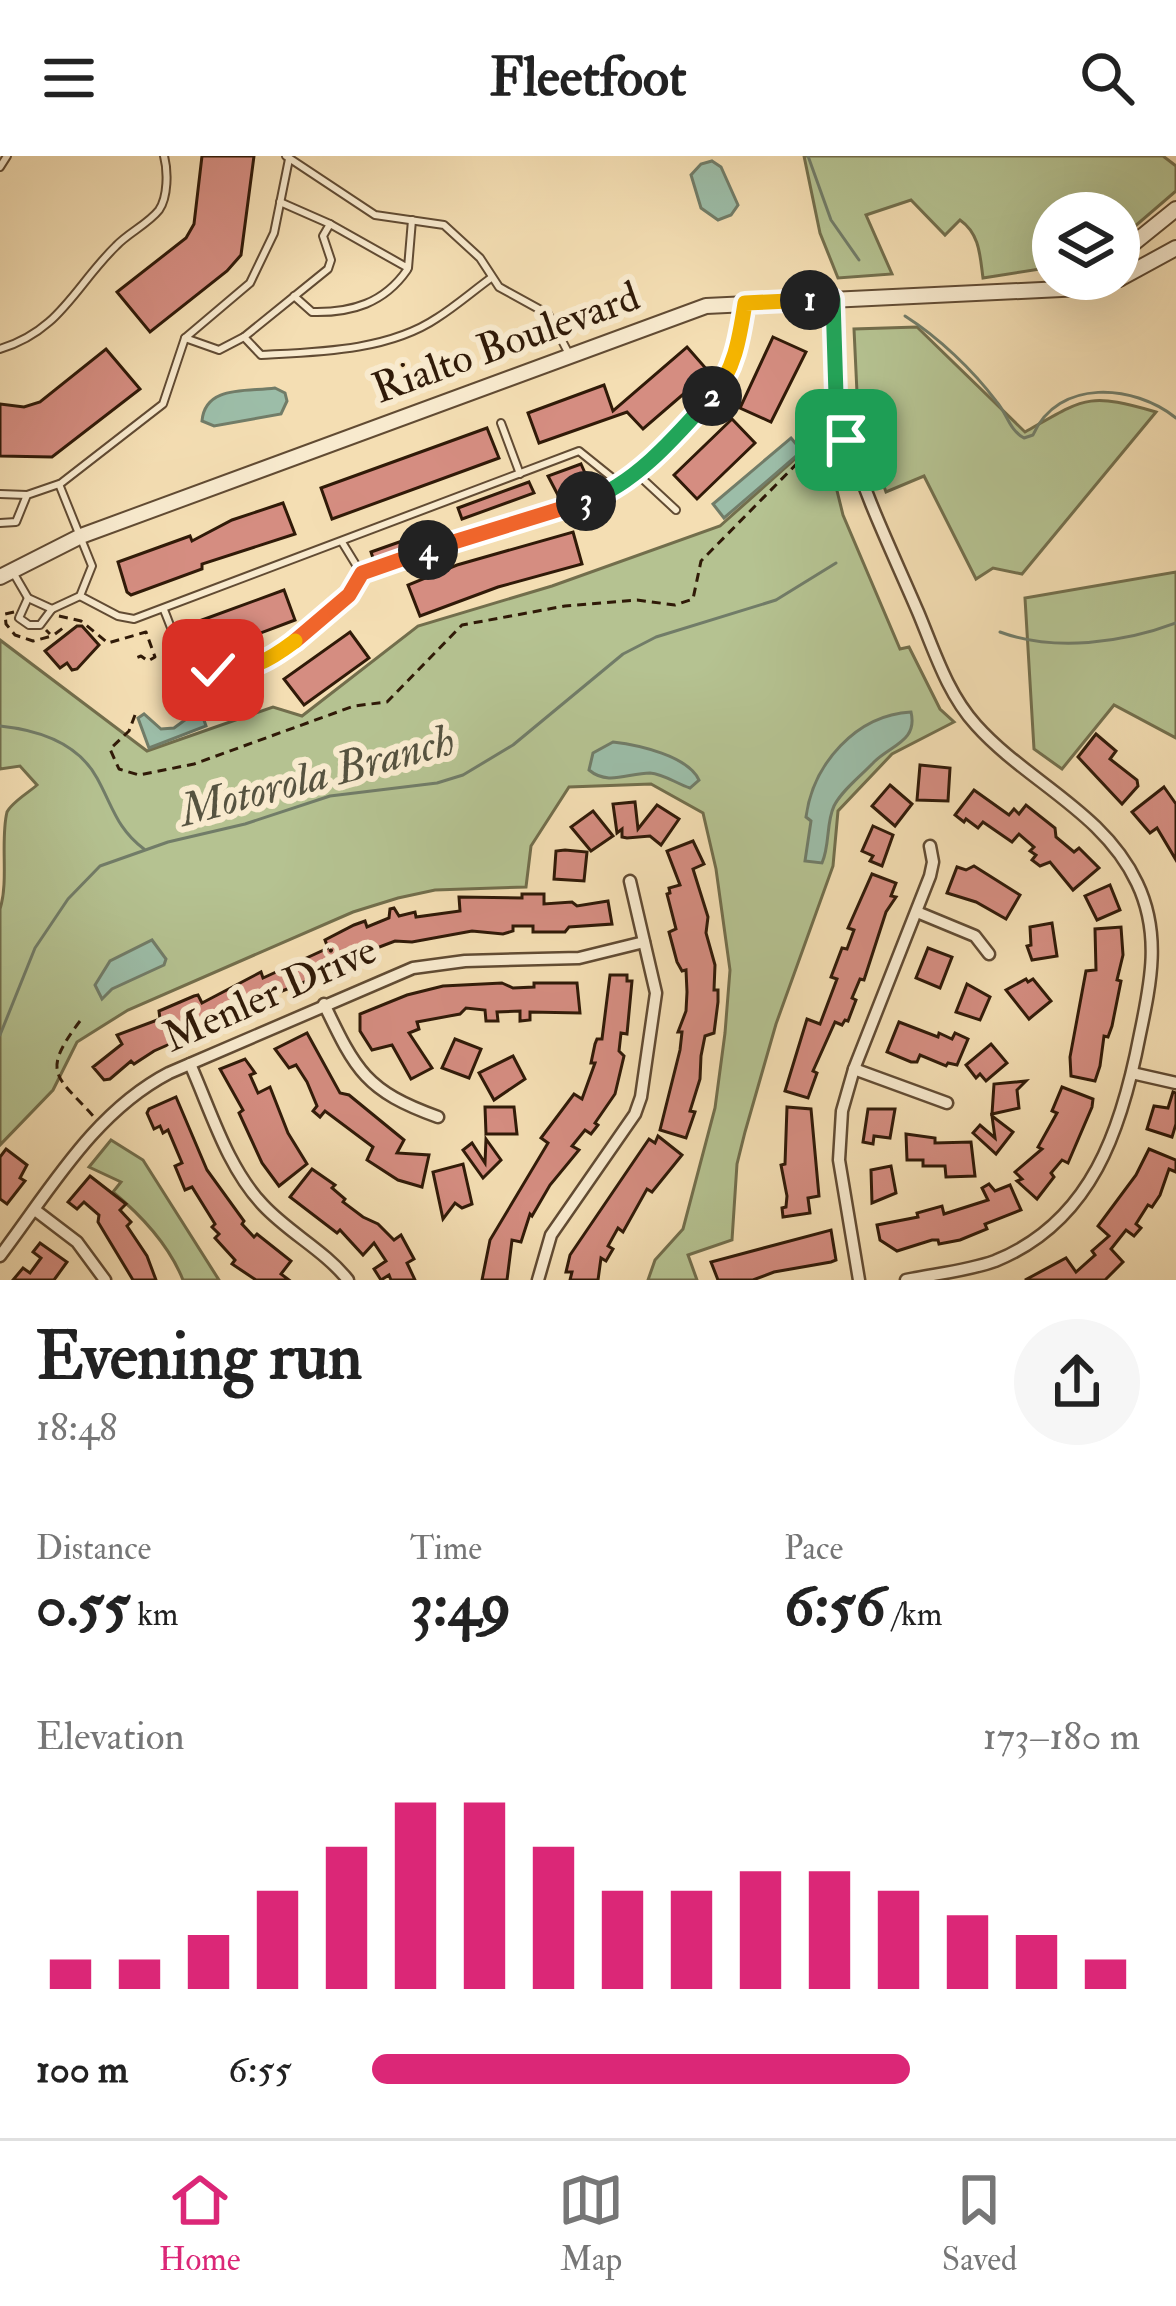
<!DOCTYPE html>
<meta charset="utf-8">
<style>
:root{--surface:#fff;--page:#f6f6f6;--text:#222;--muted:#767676;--line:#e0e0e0;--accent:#db2777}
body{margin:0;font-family:"IM FELL Double Pica",serif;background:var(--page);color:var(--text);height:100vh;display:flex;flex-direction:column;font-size:45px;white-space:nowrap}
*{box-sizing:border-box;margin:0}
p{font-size:39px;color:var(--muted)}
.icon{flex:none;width:66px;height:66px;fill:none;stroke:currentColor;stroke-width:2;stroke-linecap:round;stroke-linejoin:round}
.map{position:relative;height:1124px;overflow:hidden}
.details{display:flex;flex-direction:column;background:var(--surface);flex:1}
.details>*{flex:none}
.tools{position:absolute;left:1032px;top:36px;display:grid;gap:24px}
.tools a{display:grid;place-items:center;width:108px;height:108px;border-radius:50%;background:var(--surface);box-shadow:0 12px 48px #0002;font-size:60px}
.pin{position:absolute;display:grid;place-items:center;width:102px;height:102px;color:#fff;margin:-51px;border-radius:24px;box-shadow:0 6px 18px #0006}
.km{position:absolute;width:60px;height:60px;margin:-30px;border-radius:50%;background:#222;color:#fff;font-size:33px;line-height:60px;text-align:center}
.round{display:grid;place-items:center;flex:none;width:126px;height:126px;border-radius:63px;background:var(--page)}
.summary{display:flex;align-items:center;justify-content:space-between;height:204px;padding:0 36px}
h1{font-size:66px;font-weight:800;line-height:90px}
.stats{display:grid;grid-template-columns:repeat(3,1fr);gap:18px;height:204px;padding:12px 36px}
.stats div{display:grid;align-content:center}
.stats b{font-size:60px;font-weight:800}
.stats small{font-size:33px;font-weight:400}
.stats p{font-size:33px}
.chart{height:336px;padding:24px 36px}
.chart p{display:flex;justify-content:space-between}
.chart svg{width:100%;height:216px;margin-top:12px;stroke:var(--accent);stroke-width:6}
ul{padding:0 36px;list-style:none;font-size:39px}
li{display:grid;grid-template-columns:192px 144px 1fr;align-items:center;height:90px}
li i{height:30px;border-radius:15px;background:var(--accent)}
header{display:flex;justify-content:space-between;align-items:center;height:156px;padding:0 36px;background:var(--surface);font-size:54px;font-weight:800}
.dock{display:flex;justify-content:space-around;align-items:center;height:168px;border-top:3px solid var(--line);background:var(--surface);font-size:33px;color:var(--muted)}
.dock a{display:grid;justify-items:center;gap:6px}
.dock .on{color:var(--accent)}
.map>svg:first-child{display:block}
.green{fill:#b5c291;stroke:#726e4c;stroke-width:3}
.water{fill:#9cbda8;stroke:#717c68;stroke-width:3}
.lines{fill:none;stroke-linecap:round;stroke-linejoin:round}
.stream{stroke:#717c68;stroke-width:3}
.building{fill:#d58d81;stroke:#301a08;stroke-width:3}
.service-casing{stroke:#614b33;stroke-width:10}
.minor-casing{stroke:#614b33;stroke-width:15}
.tertiary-casing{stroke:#614b33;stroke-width:18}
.path{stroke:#301a08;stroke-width:3;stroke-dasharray:9 6;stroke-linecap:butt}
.service{stroke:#f8eace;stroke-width:6}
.minor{stroke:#f8eace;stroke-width:10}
.tertiary{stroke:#f8eace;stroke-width:14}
.split-1-casing{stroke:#fff;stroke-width:24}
.split-2-casing{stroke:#fff;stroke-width:24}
.split-3-casing{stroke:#fff;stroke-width:24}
.split-4-casing{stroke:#fff;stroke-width:24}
.split-5-casing{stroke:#fff;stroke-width:24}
.split-6-casing{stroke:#fff;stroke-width:24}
.split-1{stroke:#22a559;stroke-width:15}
.split-2{stroke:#f5b400;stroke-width:15}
.split-3{stroke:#22a559;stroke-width:15}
.split-4{stroke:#f0652b;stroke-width:15}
.split-5{stroke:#f0652b;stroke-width:15}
.split-6{stroke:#f5b400;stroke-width:15}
.labels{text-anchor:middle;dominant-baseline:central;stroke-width:12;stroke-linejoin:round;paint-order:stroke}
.street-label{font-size:42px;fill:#301a08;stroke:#f8eace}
.water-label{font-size:45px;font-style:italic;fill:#565340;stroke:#f8eace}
</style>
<header><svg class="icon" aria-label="menu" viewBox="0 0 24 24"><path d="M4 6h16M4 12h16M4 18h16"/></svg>Fleetfoot<svg class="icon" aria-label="search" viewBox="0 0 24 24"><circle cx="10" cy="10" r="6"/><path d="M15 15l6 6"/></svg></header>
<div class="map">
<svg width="1176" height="1124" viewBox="0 0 1176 1124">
<rect width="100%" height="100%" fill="#f4deb3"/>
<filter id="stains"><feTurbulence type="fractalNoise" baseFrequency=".00167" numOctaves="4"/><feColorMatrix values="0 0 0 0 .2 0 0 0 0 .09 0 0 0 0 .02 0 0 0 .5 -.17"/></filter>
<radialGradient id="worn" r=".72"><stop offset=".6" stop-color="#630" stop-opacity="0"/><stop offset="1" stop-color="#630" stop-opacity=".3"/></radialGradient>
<g class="green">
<path d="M804 0H1163L1176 10V35L1119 84V57H1053V111L983 122C980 100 980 78 960 64L945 79 911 44 866 59 892 118 838 122 820 77Z"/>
<path d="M917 171 1025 276C1085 242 1087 236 1156 256L1022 418 993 412 976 423 924 320 886 336 858 258 854 173Z"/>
<path d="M823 278 843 359 900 493 909 491 940 553 954 566 892 598 838 655 833 710 776 868 745 976 737 1008 732 1084 688 1099 697 1124H648L655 1104 683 1073 715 952 725 877 730 814 716 713 703 657 651 628 569 631 531 690 526 731 435 734 398 742 353 756 128 854 77 886 53 934 0 989V753C9 725 0 684 7 656 12 646 28 637 37 629L20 610 0 613V484L147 595 273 551 302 560 418 470 552 430 720 370Z"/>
<path d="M1176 416V582L1114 549 1062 613 1034 593 1025 442Z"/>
<path d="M111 984 143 1004 219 1124H183C169 1089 142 1060 113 1036L121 1026 89 1011Z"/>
</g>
<g class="water">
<path d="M712 5 721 11 738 49 731 59 718 64 701 52 691 19 701 8Z"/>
<path d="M275 232 285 237 287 245 281 258 214 270 202 265C205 229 247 236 275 232Z"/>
<path d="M791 282 802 295 724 362 713 348Z"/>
<path d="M200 553 206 570 149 592 138 562 144 558 161 573 174 572Z"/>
<path d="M911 556C918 585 891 589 874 606 862 619 842 634 834 650 826 667 830 689 822 707L805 705 811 665 806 661C813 608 856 559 911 556Z"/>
<path d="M613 586C639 589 688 600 699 624L690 632C677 628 664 618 650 617 628 617 608 630 589 614L593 597Z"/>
<path d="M152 784 166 803 164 809 112 833 102 843 95 829 110 805Z"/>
</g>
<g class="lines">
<g class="stream">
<path d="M808 0 831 64 859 104"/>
<path d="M905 160C938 181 973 214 996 245 1007 257 1009 274 1024 282L1033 279C1058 222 1134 228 1176 262"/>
<path d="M1000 476C1054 496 1123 487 1176 467"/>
<path d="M0 570C38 574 78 587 97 622 113 651 117 673 144 693"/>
<path d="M0 879 35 792 68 743 100 710 168 686 245 668 330 640 437 627 463 619 513 589 623 498 656 481 776 444 836 407"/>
</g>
</g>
<g class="building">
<path d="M202 0H254L241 99 227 115 150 176 117 136 186 82 194 68Z"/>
<path d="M773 181 806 196 771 266 740 252Z"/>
<path d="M687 191 709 216 643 273 627 256 539 287 528 257 604 229 613 255Z"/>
<path d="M106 193 140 233 52 301 0 300V248L24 251 40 246Z"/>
<path d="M732 263 755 287 697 343 674 319Z"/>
<path d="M487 272 499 302 332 363 321 332Z"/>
<path d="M581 308 593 335 561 345 548 320Z"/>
<path d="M529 326 534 337 462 363 458 352Z"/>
<path d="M283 347 295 378 202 408V413L131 439 127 436 118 406 190 380 192 385 232 364Z"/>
<path d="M439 372 443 382 374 405 371 396Z"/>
<path d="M573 376 582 408 498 431 420 460 408 429 457 409Z"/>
<path d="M284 434 295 464 213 495 202 464Z"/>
<path d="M77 470H82L99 489 77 513 72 514 67 507 60 512 45 495Z"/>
<path d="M350 476 369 502 304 549 284 523Z"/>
<path d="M1096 578 1116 595 1110 603 1137 624 1138 630 1122 648 1078 601Z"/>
<path d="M920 609 950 612 948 645 917 644Z"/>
<path d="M890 629 912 648 895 670 872 650Z"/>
<path d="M1164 631 1176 648V704L1157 672 1150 677 1132 656Z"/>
<path d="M974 634 1009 659 1014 653 1019 658 1026 649 1055 672 1056 681 1074 696 1079 692 1099 712 1073 734 1050 706 1040 710 1032 704 1036 699 1030 695 1034 691 1019 678 1012 686 983 666 978 672 966 663 964 666 955 659Z"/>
<path d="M635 646 638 673 657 649 679 663 661 689 650 680 627 682 622 681V673L617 677 613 648Z"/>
<path d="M593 655 613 680 591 695 571 671Z"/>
<path d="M873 670 893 679 882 710 870 705 873 700 862 695Z"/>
<path d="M693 685 704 708 693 713 708 761 706 777 715 809 714 834H718V846L714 877 705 880 701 900 700 923 690 955 695 956 686 982 660 974 680 894 682 876H678L686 855 687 836 686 814 682 815 677 806 669 776 676 773 667 738 670 737 669 732 680 729 667 695Z"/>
<path d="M565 694 587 696 584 725 554 723 556 695Z"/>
<path d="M974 710 1020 739 1006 763 976 746 947 737 957 711 966 714Z"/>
<path d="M872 718 896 727 891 740 896 741 886 756 864 824 860 823 852 842 856 844 848 865 845 864 842 869 835 866 813 915 817 917 808 942 785 935 807 863 820 868 837 823 831 821 842 792 847 793 854 774 848 772Z"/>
<path d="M1110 729 1120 754 1097 764 1085 740Z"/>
<path d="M522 738H544V748L572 746 577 750 608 745 612 768 569 771 565 776H533V770H513V775L503 778 472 775 412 786 395 785 361 798 362 802 308 828 307 825 257 845 258 849 154 895 134 908 131 905 110 923 104 924 93 911 122 888 117 879 160 863 159 855 194 840 198 839 202 847 261 816 263 822 328 792 325 784 354 769 365 765 367 771 389 762 390 753 394 752 399 760 415 756 416 761 460 755 459 741 522 742Z"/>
<path d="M1052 767 1057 800 1032 804 1027 790 1031 789 1030 771Z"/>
<path d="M1121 771 1123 799 1117 824 1121 825 1112 870 1108 881 1104 880 1100 910 1095 925 1071 920 1070 901 1086 815 1096 814 1095 773Z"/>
<path d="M928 792 952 801 940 832 916 822Z"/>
<path d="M610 819H627V825H632L627 878 621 877 619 895 624 900 615 938 595 967 598 969 591 978 585 974 572 990 579 994 550 1029 532 1060 530 1058 521 1086 512 1084 507 1124H482L490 1084 548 987 541 982 574 938 582 943 595 907H591L595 888 597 883H602Z"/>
<path d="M1026 823 1028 826 1033 823 1051 845 1029 863 1006 834Z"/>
<path d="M502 827 513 832 534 831V827H577L580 857 530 856V864L520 865V855L497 856 498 865H486L485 854 466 852 460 858 417 866 419 873 409 877 432 912 411 923 392 889 372 894 360 875V858L407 839 443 830Z"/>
<path d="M967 828 990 841 980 864 956 856Z"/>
<path d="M899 866 938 881 939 877 952 883 955 877 968 883 957 909 948 907 946 910 920 899 917 906H911L887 896Z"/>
<path d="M307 877 340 937 349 939 404 984 397 997 429 999 422 1031 398 1024 367 1004 373 991 325 955 320 961 313 955 317 950 307 926 296 909 289 912 275 893Z"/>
<path d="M455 883 481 893 469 922 442 912Z"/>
<path d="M991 888 1007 907 986 925 980 918 976 922 966 909Z"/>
<path d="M513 900 525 923 494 944 479 917Z"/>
<path d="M245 903 255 917 250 919 258 937 270 931 288 977 307 1008 279 1030 262 1007 239 957 243 954 220 913Z"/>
<path d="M1026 925 1017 934 1019 952 992 958 994 928Z"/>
<path d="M1062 931 1093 943 1092 951 1068 1007 1062 1004 1051 1017 1054 1021 1037 1043 1017 1025 1022 1023 1015 1016 1042 993 1038 991 1057 957 1052 955Z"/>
<path d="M1173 936 1176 937V968L1172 981 1147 973 1154 950 1168 952Z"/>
<path d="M176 941 207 1014 244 1065 242 1068 254 1081 257 1078 291 1105 281 1118 289 1124H256L232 1108 235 1104 215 1082 219 1078 212 1071 215 1068 192 1031 185 1034 175 1010 182 1007 168 974 163 977 160 970 154 973 147 957 149 953Z"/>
<path d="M485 951H514L517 978H486Z"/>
<path d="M787 951 811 953 819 1040 808 1042 810 1057 783 1061 782 1052 786 1051 787 1040 781 1009 785 1008Z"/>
<path d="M868 953H895L890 982 874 980 873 988 863 986Z"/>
<path d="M992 960 1013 976 996 998 973 977 980 969 995 982Z"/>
<path d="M906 978 935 982V987L971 986 975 1020 946 1021 945 1010H923V1004H907Z"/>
<path d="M658 980 682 999 652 1036 647 1033 623 1076 618 1072 608 1090 613 1093 606 1105 601 1102 598 1124H570L572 1116H566L570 1099 649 983 655 987Z"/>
<path d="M486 983 501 1004 483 1022 463 994 472 987 485 1007Z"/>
<path d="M6 993 27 1009 20 1022 25 1025 7 1048 0 1043V1001Z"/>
<path d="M1149 993 1176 1004V1016L1169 1013 1160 1039 1152 1051 1148 1049 1136 1068 1141 1072 1134 1080 1126 1074 1111 1093 1123 1106 1105 1124H1025L1066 1102 1076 1116 1095 1099 1092 1095 1109 1080 1098 1070 1136 1019Z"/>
<path d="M463 1008 472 1048 462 1052 455 1047 443 1063 433 1016Z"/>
<path d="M891 1010 896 1037 872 1047 871 1014Z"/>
<path d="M312 1013 335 1029 332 1032 345 1043 343 1046 363 1061 378 1068 394 1084 401 1079 414 1103 407 1107 415 1124H391L389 1119 381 1124 374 1113 386 1105 374 1087 363 1099 340 1074 337 1077 290 1041Z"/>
<path d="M90 1020 126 1048 120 1054 131 1066 127 1070 147 1100 156 1124H133L98 1066 99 1059 84 1046 77 1053 68 1046Z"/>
<path d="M989 1028 995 1035 1010 1029 1021 1054 985 1068 987 1073 960 1084 939 1088 938 1084H932L897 1095 880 1084 877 1069 918 1061 917 1057 942 1050 944 1058 988 1044 982 1032Z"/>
<path d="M831 1074 836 1104 831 1106 774 1116 753 1124H718L711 1106Z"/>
<path d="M40 1087 67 1106 54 1124H13L23 1112 30 1117 41 1102 33 1096Z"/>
</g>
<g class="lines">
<g class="service-casing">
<g id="service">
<path d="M286 0 375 59 444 69 480 102 499 131 548 158 569 198"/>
<path d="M289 3 274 77 250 127 185 182 219 194 244 181 261 199C317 196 388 195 437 162 456 150 473 135 491 122"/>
<path d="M0 11 7 0"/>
<path d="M280 46 330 68"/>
<path d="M294 140 312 156C352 157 384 147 407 114"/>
<path d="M244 181 328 113 331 104 323 80 330 68 408 112 412 64"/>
<path d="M0 193C60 175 75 130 116 90 128 77 148 68 159 54 168 41 168 15 164 0"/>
<path d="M501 267 520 318"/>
<path d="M634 315 676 354"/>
<path d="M60 328 163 248 185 182"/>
<path d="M0 338 27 339"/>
<path d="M0 367 16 366 27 339 59 328 92 410 80 440 52 453 28 442 14 418"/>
<path d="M361 417 608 338 620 328"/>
<path d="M80 440 118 460 134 463 579 295 620 328C652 300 705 262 725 225 737 203 740 175 744 150"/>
<path d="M28 442 19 462 29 469H40L52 453"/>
<path d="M164 454C170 468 175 486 185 497 238 553 335 464 361 417L342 386"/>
</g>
</g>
<g class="minor-casing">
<g id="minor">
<path d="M833 143C828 271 869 342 918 456 934 494 947 537 976 569 1026 625 1104 656 1137 727 1161 777 1151 826 1140 878 1122 972 1092 1066 995 1105 967 1115 935 1118 906 1124"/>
<path d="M917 756 975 780 989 798"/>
<path d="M324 848C356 915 366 935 438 961"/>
<path d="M190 908C211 955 227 1011 263 1049 289 1077 324 1094 348 1124"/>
<path d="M854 913 947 947"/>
<path d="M1132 917 1176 927"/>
<path d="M35 1054 77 1086 105 1124"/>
<path d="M0 1100C50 1034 94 956 169 917L413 812 465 805 579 802 644 786"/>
<path d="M538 1124 551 1079 635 958 641 941 656 837 630 725"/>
<path d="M859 1124 839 1004 842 955 854 913 930 720 933 706 930 690"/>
</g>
</g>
<g class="tertiary-casing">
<g id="tertiary">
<path d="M1119 99 1176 53"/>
<path d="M1119 123 1176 92"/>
<path d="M0 421 81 380 706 150 1082 132 1119 123"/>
</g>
</g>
<g class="path">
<path d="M14 456 5 458 6 468 15 479 33 485 52 480 46 474"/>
<path d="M59 460 81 465 108 487 146 476 155 501 148 505 141 500 133 503"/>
<path d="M55 478 67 469"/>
<path d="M135 559 129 575 110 593 119 613 139 619 194 608 354 550 387 546 462 469 565 450 637 444 675 449 693 443 701 405 828 276"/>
<path d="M80 865C39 919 58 920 95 962"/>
</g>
<use href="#service" class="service"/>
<use href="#minor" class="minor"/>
<use href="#tertiary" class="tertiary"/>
</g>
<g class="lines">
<g class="split-1-casing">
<path id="split-1" d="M810 144 833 143 836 239 846 284"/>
</g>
<g class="split-2-casing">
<path id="split-2" d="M712 240C735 215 740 179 745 147L810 144"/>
</g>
<g class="split-3-casing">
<path id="split-3" d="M586 345C635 329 678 278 712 240"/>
</g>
<g class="split-4-casing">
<path id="split-4" d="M428 394 586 345"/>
</g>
<g class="split-5-casing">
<path id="split-5" d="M295 485 349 439 362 417 428 394"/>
</g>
<g class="split-6-casing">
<path id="split-6" d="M213 514C249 516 267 506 295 485"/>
</g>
<use href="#split-1" class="split-1"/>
<use href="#split-2" class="split-2"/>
<use href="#split-3" class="split-3"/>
<use href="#split-4" class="split-4"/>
<use href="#split-5" class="split-5"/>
<use href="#split-6" class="split-6"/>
</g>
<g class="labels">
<g class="street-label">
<text transform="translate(506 187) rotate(-20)">Rialto Boulevard</text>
<text transform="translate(270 838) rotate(-24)">Menler Drive</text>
</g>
<g class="water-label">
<text transform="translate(317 620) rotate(-15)">Motorola Branch</text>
</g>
</g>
<rect width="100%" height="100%" filter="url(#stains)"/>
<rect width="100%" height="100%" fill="url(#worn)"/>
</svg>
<div class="tools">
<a><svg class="icon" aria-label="layers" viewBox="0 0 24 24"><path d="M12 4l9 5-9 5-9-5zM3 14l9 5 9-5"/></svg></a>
</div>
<div class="pin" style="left:846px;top:284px;background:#1e9e55"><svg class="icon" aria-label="arrive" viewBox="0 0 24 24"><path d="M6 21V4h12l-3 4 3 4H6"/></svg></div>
<div class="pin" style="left:213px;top:514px;background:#d93025"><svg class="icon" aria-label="check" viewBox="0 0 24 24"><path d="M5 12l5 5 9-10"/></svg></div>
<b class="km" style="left:810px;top:144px">1</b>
<b class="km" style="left:712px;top:240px">2</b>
<b class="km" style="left:586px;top:345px">3</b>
<b class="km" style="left:428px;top:394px">4</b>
</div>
<section class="details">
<div class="summary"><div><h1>Evening run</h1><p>18:48</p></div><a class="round"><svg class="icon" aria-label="share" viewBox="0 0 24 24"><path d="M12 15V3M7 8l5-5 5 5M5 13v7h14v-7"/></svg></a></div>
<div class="stats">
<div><p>Distance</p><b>0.55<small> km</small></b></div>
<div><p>Time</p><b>3:49</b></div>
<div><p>Pace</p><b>6:56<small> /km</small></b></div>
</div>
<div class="chart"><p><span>Elevation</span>173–180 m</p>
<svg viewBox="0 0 160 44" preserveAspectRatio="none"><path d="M5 44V38M15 44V38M25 44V33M35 44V24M45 44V15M55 44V6M65 44V6M75 44V15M85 44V24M95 44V24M105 44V20M115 44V20M125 44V24M135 44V29M145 44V33M155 44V38"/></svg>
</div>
<ul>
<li><b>100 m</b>6:55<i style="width:70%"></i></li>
</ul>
</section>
<nav class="dock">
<a class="on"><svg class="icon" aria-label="home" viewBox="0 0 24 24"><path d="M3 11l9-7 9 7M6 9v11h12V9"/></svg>Home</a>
<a><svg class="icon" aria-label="map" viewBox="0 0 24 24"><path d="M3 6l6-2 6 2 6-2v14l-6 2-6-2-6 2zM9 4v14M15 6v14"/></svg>Map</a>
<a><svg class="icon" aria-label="saved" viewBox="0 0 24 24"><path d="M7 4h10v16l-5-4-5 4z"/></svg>Saved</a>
</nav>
